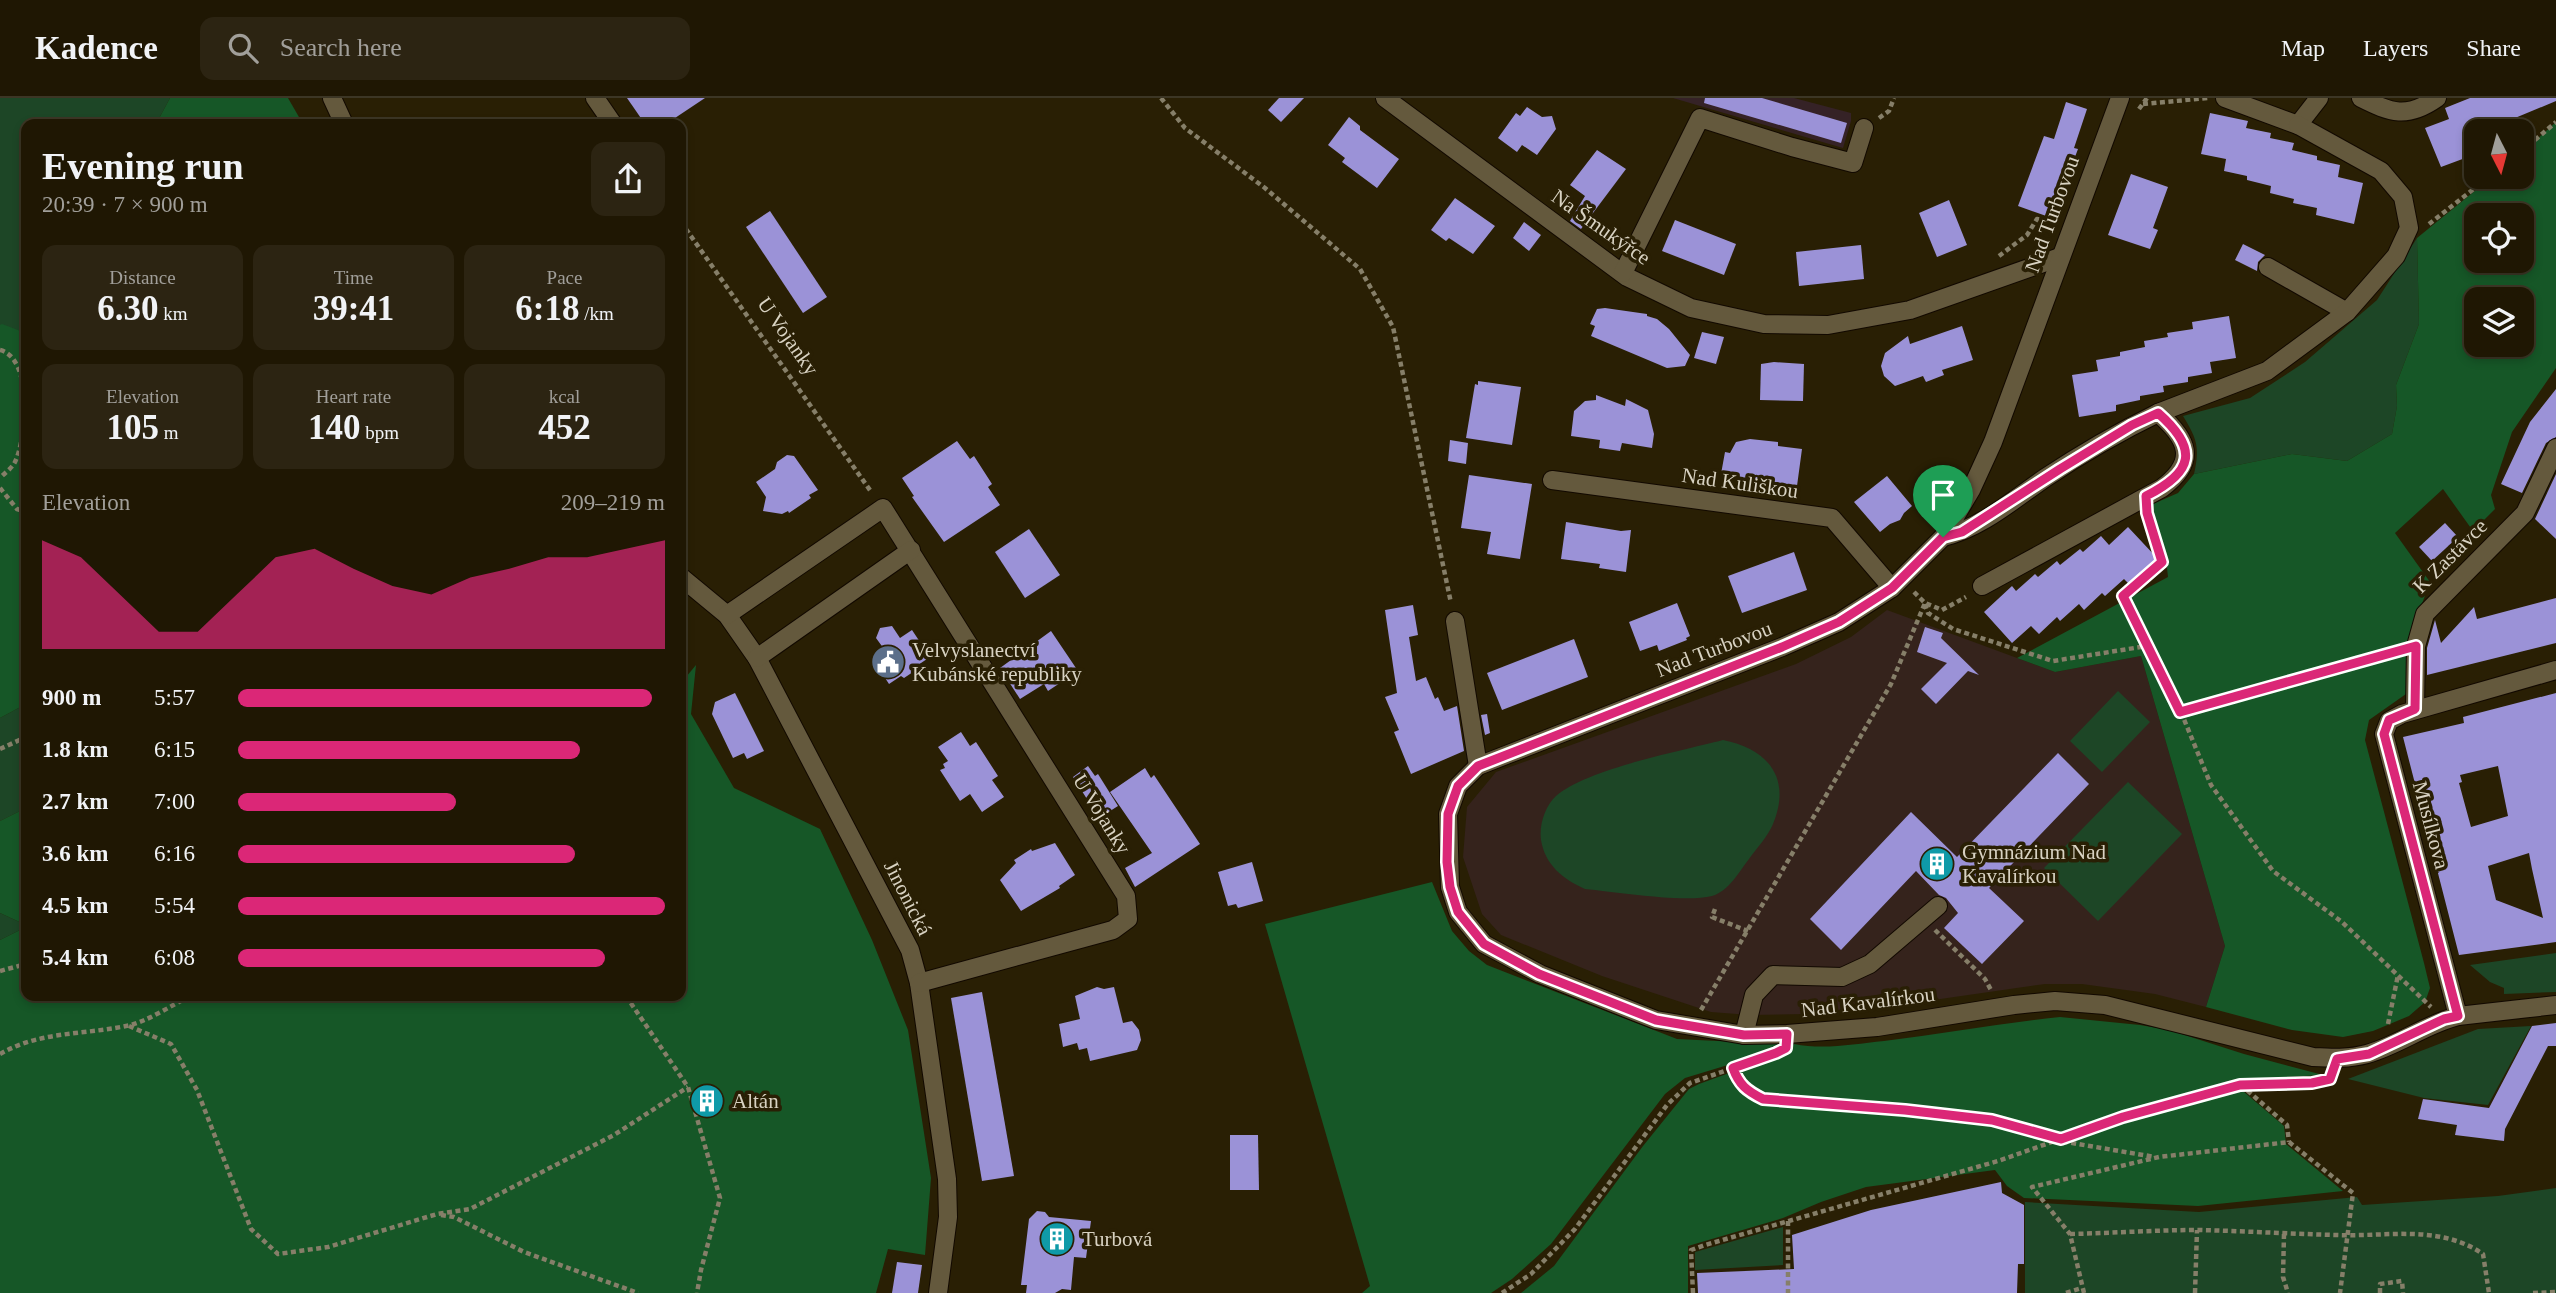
<!DOCTYPE html>
<meta charset="utf-8">
<style>
:root{--surface:#1f1703;--page:#2c2412;--text:#f1f3f6;--muted:#a19f9a;--line:#3c3625;--accent:#db2777}
body{margin:0;font-family:"Times New Roman",serif;background:var(--page);color:var(--text);height:100vh;display:flex;flex-direction:column;font-size:26px;white-space:nowrap}
*{box-sizing:border-box;margin:0}
p{font-size:23px;color:var(--muted)}
.icon{flex:none;width:38px;height:38px;fill:none;stroke:currentColor;stroke-width:2;stroke-linecap:round;stroke-linejoin:round}
.map{position:relative;flex:1;overflow:hidden}
.side{position:absolute;left:21px;top:21px;width:665px;height:882px;display:flex;flex-direction:column;background:var(--surface);border-radius:14px;box-shadow:0 4px 10px #0003,0 0 0 2px var(--line)}
.side>*{flex:none}
.needle{width:46px;rotate:174deg}
.fabs{position:absolute;left:2464px;top:21px;display:grid;gap:14px}
.fabs a{display:grid;place-items:center;width:70px;height:70px;border-radius:14px;background:var(--surface);box-shadow:0 4px 10px #0003,0 0 0 2px var(--line);font-size:35px}
.pin{position:absolute;display:grid;place-items:center;width:60px;height:60px;color:#fff;margin:-72px -30px;border-radius:50% 50% 50% 0;rotate:-45deg;box-shadow:0 0 7px #0007}
.pin .icon{rotate:45deg}
.round{display:grid;place-items:center;flex:none;width:74px;height:74px;border-radius:14px;background:var(--page)}
.head{display:flex;align-items:center;justify-content:space-between;height:119px;padding:0 21px}
h1{font-size:38px;font-weight:700;line-height:52px}
.metrics{display:grid;grid-template-columns:repeat(3,1fr);gap:10px;height:119px;padding:7px 21px}
.metrics div{display:grid;align-content:center;border-radius:14px;background:var(--page);text-align:center}
.metrics b{font-size:35px;font-weight:700}
.metrics small{font-size:19px;font-weight:400}
.metrics p{font-size:19px}
.chart{height:196px;padding:14px 21px}
.chart p{display:flex;justify-content:space-between}
.chart svg{width:100%;height:126px;margin-top:7px;fill:var(--accent);opacity:.7}
ul{padding:0 21px;list-style:none;font-size:23px}
li{display:grid;grid-template-columns:112px 84px 1fr;align-items:center;height:52px}
li i{height:18px;border-radius:9px;background:var(--accent)}
header{display:flex;align-items:center;gap:42px;box-sizing:border-box;height:98px;padding:0 35px;background:var(--surface);border-bottom:2px solid var(--line)}
header strong{font-size:33px}
nav{display:flex;gap:38px;margin-inline-start:auto;font-size:24px}
.search{width:490px;height:63px;background:var(--page);display:flex;align-items:center;gap:18px;box-sizing:border-box;padding:0 24px;border-radius:14px;color:var(--muted);font-size:26px}
.map>svg:first-child{display:block}
.industrial{fill:#352226}
.education{fill:#35231c}
.green{fill:#1d4626}
.forest{fill:#165727;fill-rule:evenodd}
.building{fill:#9b92d7;fill-rule:evenodd}
.lines{fill:none;stroke-linecap:round;stroke-linejoin:round}
.minor-casing{stroke:#120900;stroke-width:20}
.path{stroke:#867f69;stroke-width:4.5;stroke-dasharray:5 3.5;stroke-linecap:butt}
.minor{stroke:#64593d;stroke-width:18}
.route-casing{stroke:#fff;stroke-width:14}
.route{stroke:#db2777;stroke-width:9}
.labels{text-anchor:middle;dominant-baseline:central;stroke-width:7;stroke-linejoin:round;paint-order:stroke}
.street-label{font-size:21px;fill:#d8d2c2;stroke:#291f04}
.poi-label{font-size:21px;fill:#d8d2c2;stroke:#291f04;text-anchor:start}
</style>
<header>
<strong>Kadence</strong>
<div class="search"><svg class="icon" aria-label="search" viewBox="0 0 24 24"><circle cx="10" cy="10" r="6"/><path d="M15 15l6 6"/></svg>Search here</div>
<nav><a>Map</a><a>Layers</a><a>Share</a></nav>
</header>
<div class="map">
<svg width="2556" height="1195" viewBox="0 0 2556 1195">
<rect width="100%" height="100%" fill="#291f04"/>
<path class="industrial" d="M1673 0H1794L1851 15V23L1843 50Z"/>
<path class="education" d="M1887 512 2055 574 2141 558 2225 848 2206 909 2155 896 2082 886H2045L1864 912 1805 916 1750 917 1711 914 1602 878 1501 837 1482 816 1463 759 1467 709 1496 674 1796 566 1851 539Z"/>
<g class="green">
<path d="M0 0H170L156 26H26V235L0 227Z"/>
<path d="M2417 140 2419 226 2396 287 2397 308 2392 336 2347 363 2292 356 2194 376C2200 349 2197 341 2183 318L2250 300 2305 264 2377 202Z"/>
<path d="M2118 593 2150 624 2102 674 2070 643Z"/>
<path d="M26 606V710L0 723V620Z"/>
<path d="M1723 642C1768 651 1792 680 1773 726 1768 738 1757 750 1749 761 1739 774 1729 793 1712 798 1684 805 1617 794 1585 791 1563 781 1545 767 1541 742 1539 727 1545 708 1556 698 1587 671 1681 653 1723 642Z"/>
<path d="M2128 684 2182 736 2098 823 2044 770Z"/>
<path d="M0 815 26 827V829L0 842Z"/>
<path d="M2556 855V894L2504 896V890L2490 884 2470 867Z"/>
<path d="M2531 928 2488 1007 2424 1000 2348 981 2478 931Z"/>
<path d="M2556 1090V1195H2025V1104L2199 1114 2357 1099 2362 1107 2498 1098Z"/>
<path d="M1783 1129V1167L1695 1172V1154Z"/>
</g>
<g class="forest">
<path d="M170 0H288L303 26H156Z"/>
<path d="M2556 24V270L2512 334 2491 397 2495 411 2473 433 2443 391 2395 435 2430 484 2416 522 2410 580 2406 596 2369 622 2365 642 2424 865 2430 890 2425 904 2409 918 2373 933 2343 939 2292 932 2206 909 2225 848 2141 558 2055 574 2017 560 2168 479 2166 461 2149 414 2153 406 2178 395 2194 376 2292 356 2347 363 2392 336 2397 308 2396 287 2419 226 2417 140 2492 79H2522V55ZM2476 117H2522V163H2476ZM2476 201H2522V247H2476Z"/>
<path d="M2 226 26 235V606L0 620V227Z"/>
<path d="M696 567 691 616 734 690 820 731 872 842 908 932 931 1080 925 1157 888 1151 876 1195H0V842L26 829V898H681V585Z"/>
<path d="M26 710V827L0 815V723Z"/>
<path d="M1432 784 1452 833 1469 853 1487 867 1677 941 1779 946 1774 953 1685 980 1665 996 1551 1146 1512 1181 1491 1195H1362L1370 1188 1265 826Z"/>
<path d="M2060 919 2140 927 2169 932 2244 956 2323 977 2230 982 2284 1028 2286 1046 2343 1093 2198 1108 2024 1100 2007 1088 1995 1072 1866 1089 1821 1104 1783 1120 1688 1148V1195H1521L1554 1168 1643 1048 1689 991 1699 986 1787 954 1794 946C1824 952 1854 946 1884 943 1943 936 2001 925 2060 919Z"/>
</g>
<g class="building">
<path d="M627 0H705L666 26H645Z"/>
<path d="M1279 0H1304L1281 24 1268 12Z"/>
<path d="M1705 0H1762L1847 25 1841 45 1704 5Z"/>
<path d="M2470 0H2556V3L2515 20 2518 26 2500 33H2476V56L2441 69 2425 30 2449 21 2445 10Z"/>
<path d="M2066 4 2087 11 2074 50 2078 51 2052 120 2018 108 2044 38 2054 41Z"/>
<path d="M1527 9 1542 19 1552 18 1556 31 1537 57 1522 47 1517 54 1498 40 1516 15 1520 18Z"/>
<path d="M2210 15 2248 23 2246 30 2271 35 2270 40 2294 45 2292 52 2317 58V62L2340 67 2338 79 2363 85 2354 126 2316 117 2317 110 2293 105 2294 101 2270 95 2271 88 2247 82V78L2224 73 2226 61 2201 56Z"/>
<path d="M1349 19 1360 28V32L1399 61 1377 90 1342 64 1345 60 1328 47Z"/>
<path d="M1597 52 1626 71 1581 131 1570 123 1585 98 1570 87Z"/>
<path d="M2131 76 2168 89 2153 130 2158 132 2150 151 2108 137Z"/>
<path d="M1455 100 1495 128 1473 156 1449 140 1446 143 1431 132Z"/>
<path d="M1949 102 1967 147 1937 159 1919 115Z"/>
<path d="M770 113 827 199 803 215 746 129Z"/>
<path d="M1675 122 1736 146 1724 177 1662 153Z"/>
<path d="M1524 124 1541 137 1529 153 1513 140Z"/>
<path d="M2243 146 2265 157 2258 164 2257 173 2235 162Z"/>
<path d="M1861 147 1864 181 1799 188 1796 154Z"/>
<path d="M1605 210 1647 216V218L1657 221 1669 231 1690 257 1685 268 1667 270 1591 238 1595 228 1590 226 1597 211Z"/>
<path d="M2229 218 2236 260 2210 264 2212 275 2188 279V284L2163 288 2164 294 2140 298V302L2116 307V313L2079 319 2072 277 2098 273 2096 262 2120 258V254L2145 249 2144 243 2168 239 2167 235 2193 231 2192 224Z"/>
<path d="M1962 228 1973 262 1942 272 1944 277 1926 284 1923 278 1895 288 1884 278 1881 268 1885 255 1908 238 1910 246Z"/>
<path d="M1702 234 1724 239 1716 266 1694 260Z"/>
<path d="M1774 264 1804 266 1803 303 1760 302 1761 266Z"/>
<path d="M1478 283 1521 289 1512 347 1466 340 1475 286 1478 287Z"/>
<path d="M2556 291V339L2546 345 2522 395 2501 386 2530 324Z"/>
<path d="M1596 297 1625 308 1626 301 1648 312 1654 336 1652 350 1622 345 1620 353 1599 350 1600 342 1571 338 1574 313 1585 303 1596 302Z"/>
<path d="M1750 341 1778 344V348L1802 351 1797 388 1775 384 1774 387 1743 383V379L1721 376 1725 354 1730 355 1736 344Z"/>
<path d="M1450 342 1468 345 1466 366 1448 363Z"/>
<path d="M957 343 970 361 974 358 992 386 988 389 1000 407 944 444 912 399 914 398 902 380Z"/>
<path d="M787 357 794 358 818 392 809 397 811 400 789 415 788 413 782 416 763 413 766 399 756 384 775 371 777 364Z"/>
<path d="M2556 376V441L2535 421Z"/>
<path d="M1469 377 1532 386 1520 461 1487 456 1491 434 1461 430Z"/>
<path d="M1887 378 1912 408 1904 415 1900 422 1890 426 1880 434 1854 404Z"/>
<path d="M1566 424 1621 433 1631 432 1626 474 1599 470 1600 466 1561 461Z"/>
<path d="M2445 425 2458 439 2432 463 2419 449Z"/>
<path d="M2128 429 2157 460 2129 486 2124 481 2105 498 2102 495 2084 512 2079 506 2060 523 2057 519 2039 536 2031 528 2012 545 1984 514 2012 488 2016 493 2035 476 2038 479 2057 463 2060 467 2080 451 2083 454 2101 438 2109 447Z"/>
<path d="M1029 431 1060 477 1025 500 995 454Z"/>
<path d="M1794 454 1807 492 1742 515 1728 478Z"/>
<path d="M2556 500V545L2427 577V550L2435 522 2441 545 2474 509 2477 521Z"/>
<path d="M1677 505 1690 538 1686 540 1687 542 1659 553 1657 547 1640 553 1629 524Z"/>
<path d="M1413 507 1418 537 1409 539 1416 583 1426 579 1435 601 1438 599 1444 613 1457 608 1464 653 1411 676 1394 634 1399 632 1385 599 1397 595 1385 512Z"/>
<path d="M892 528 900 540 912 532 930 559 918 567 919 570 904 580 901 578 889 586 872 560 884 551 876 540 880 530Z"/>
<path d="M1925 529 1943 535 1941 540 1979 577 1968 573 1936 606 1921 591 1947 565 1917 554Z"/>
<path d="M1051 533 1078 573 1048 593 1044 586 1020 601 1000 570Z"/>
<path d="M1574 541 1588 579 1502 612 1487 575Z"/>
<path d="M735 595 764 653 747 661 744 655 733 660 712 616 715 604Z"/>
<path d="M2556 595V844L2459 857 2403 639 2464 625 2463 619ZM2498 668 2508 718 2471 729 2459 685 2462 684 2460 677ZM2529 755 2532 771 2543 820 2496 802 2488 768Z"/>
<path d="M1487 616 1490 635 1485 637 1481 617Z"/>
<path d="M961 634 970 648 976 644 998 678 992 682 1004 699 982 714 970 696 960 703 940 672 945 670 943 666 948 663 938 649Z"/>
<path d="M2058 655 2089 686 1989 790 2024 823 1982 866 1944 830 1958 815 1946 800 1939 797 1916 773 1841 852 1810 821 1911 714 1957 759Z"/>
<path d="M1088 668 1095 678 1098 676 1118 708 1099 720 1073 679Z"/>
<path d="M1145 670 1151 680 1154 677 1200 746 1135 789 1125 770 1152 755 1110 694Z"/>
<path d="M1055 745 1075 777 1059 788 1060 790 1021 813 1000 782 1016 765 1014 762 1031 751 1032 753Z"/>
<path d="M1252 764 1263 803 1238 810 1236 806 1228 808 1218 774Z"/>
<path d="M1097 889 1104 891 1114 889 1123 925 1132 923 1139 932 1141 942 1137 952 1090 963 1087 950 1079 952 1077 945 1063 949 1059 926 1080 921 1075 898Z"/>
<path d="M982 894 1014 1078 982 1083 951 900Z"/>
<path d="M2556 925V948H2548L2505 1031 2504 1043 2455 1037 2457 1027 2418 1021 2423 1001 2489 1010 2532 928Z"/>
<path d="M1230 1037H1258L1259 1092H1230Z"/>
<path d="M2001 1084 2002 1095 2024 1107V1166H2018L2017 1195H1698L1697 1175 1794 1171 1792 1137 1871 1112Z"/>
<path d="M1037 1113 1045 1114 1049 1119 1091 1123 1086 1160 1074 1159 1071 1192 1062 1191 1055 1195H1026L1027 1187H1021L1029 1121Z"/>
<path d="M897 1164 922 1167 918 1195H892Z"/>
</g>
<g class="lines">
<g class="minor-casing">
<g id="minor">
<path d="M332 0 344 26"/>
<path d="M595 0 613 26"/>
<path d="M1385 0 1627 179 1691 210 1764 226 1828 227 1910 212 2060 159"/>
<path d="M2120 0 1993 344 1971 392 1943 439 1892 490 1839 524 1782 549 1478 668 1458 688 1448 716 1450 789 1458 814 1484 846 1540 876 1656 922 1744 937 1787 936 1877 929 2014 907 2055 903 2105 907 2313 959C2331 960 2349 961 2367 956 2399 947 2426 926 2458 918L2556 907"/>
<path d="M2225 0 2298 27 2319 0"/>
<path d="M2361 0C2391 15 2407 21 2437 0"/>
<path d="M2268 169 2347 214"/>
<path d="M1623 175 1700 20 1792 49 1853 65 1864 30"/>
<path d="M2158 315 2267 273 2347 214 2396 158 2409 130 2403 99 2381 73 2298 27"/>
<path d="M1552 382 1832 420 1892 490"/>
<path d="M1943 439C1981 430 2013 402 2045 380 2081 356 2119 334 2158 315 2188 341 2198 363 2162 390L1982 488"/>
<path d="M681 479 727 517 757 560 910 852 919 885 947 1081 948 1119 938 1195"/>
<path d="M727 517 883 410 1126 798 1128 821 1113 832 919 885"/>
<path d="M1455 523 1478 668"/>
<path d="M757 560 911 452"/>
<path d="M2415 611 2416 548 2425 516 2525 415 2556 350"/>
<path d="M2458 918 2384 636 2389 623 2402 616 2556 572"/>
<path d="M1744 937 1754 897 1773 877 1842 879 1870 866 1938 808"/>
</g>
</g>
<g class="path">
<path d="M1161 0 1185 30 1265 90 1360 171 1393 229 1451 505"/>
<path d="M2143 6 2208 0"/>
<path d="M2139 11 2147 0"/>
<path d="M1879 20 1889 13 1894 0"/>
<path d="M2522 53 2556 24"/>
<path d="M681 124 872 395"/>
<path d="M2429 126 2489 79"/>
<path d="M1999 158 2027 137 2037 121 2055 124"/>
<path d="M0 252C33 260 27 339 15 364 12 370 5 375 0 380"/>
<path d="M0 390 17 411 26 414"/>
<path d="M2148 417 2162 464 2123 498 2181 614 2398 553"/>
<path d="M1914 494 1925 505 1942 512 1966 499"/>
<path d="M1925 506 1928 515 1953 531 2053 563 2147 548"/>
<path d="M2181 614 2211 687 2273 773 2342 824 2431 909"/>
<path d="M0 651 26 639"/>
<path d="M1715 811 1712 819 1748 833"/>
<path d="M1935 832 1985 881 1991 892"/>
<path d="M0 873 26 866"/>
<path d="M626 898 688 989 720 1100 701 1172 697 1195"/>
<path d="M1701 912 1891 586 1925 505"/>
<path d="M2388 926 2398 877"/>
<path d="M129 928 171 946 197 992 251 1131 278 1156 328 1149 437 1116 470 1111 614 1037 688 989"/>
<path d="M0 956C40 933 83 937 126 928 145 925 172 907 190 898"/>
<path d="M1733 970C1739 987 1747 993 1763 1001L1905 1012 1992 1022 2066 1044 2155 1059"/>
<path d="M2241 987 2287 1027 2289 1044"/>
<path d="M441 1117 454 1119 524 1154 638 1195"/>
<path d="M1788 1123V1195"/>
<path d="M2070 1136C2113 1135 2156 1132 2199 1132 2245 1133 2291 1136 2338 1137 2387 1139 2439 1126 2483 1156L2489 1195"/>
<path d="M2284 1136 2283 1179 2288 1195"/>
<path d="M1502 1195 1531 1176 1575 1131 1667 1007 1690 985 1768 958"/>
<path d="M1693 1195 1691 1152 1705 1147 1998 1063 2123 1019 2240 987 2312 986 2330 981"/>
<path d="M2066 1195 2082 1190"/>
<path d="M2084 1195 2070 1136 2032 1089 2159 1059 2289 1044 2353 1095 2340 1195"/>
<path d="M2195 1195 2197 1132"/>
<path d="M2380 1195V1186L2402 1183 2403 1195"/>
<path d="M2533 1195 2556 1194"/>
</g>
<use href="#minor" class="minor"/>
</g>
<g class="lines">
<g class="route-casing">
<path id="route" d="M2158 315C2199 351 2194 374 2146 398L2147 415 2162 464 2123 498 2180 614 2416 548 2415 611 2389 622 2384 636 2458 918 2444 921 2369 956 2337 961 2330 981 2312 985 2240 987 2123 1019 2061 1041 1992 1022 1905 1012 1763 1001C1747 993 1739 987 1733 970L1776 955 1786 950 1787 936 1744 937 1656 922 1539 876 1484 846 1458 814 1450 789 1447 764 1448 716 1458 688 1478 668 1782 549 1839 524 1892 490 1943 439 1962 434 2060 371 2132 327Z"/>
</g>
<use href="#route" class="route"/>
</g>
<defs>
<g id="civic-disc" transform="scale(1.75)"><circle r="9.5" fill="#5c6f8a" stroke="#291f04"/><path d="M-.6-6.5H3V-4.5H.6V-3L4-1V1h2V6H-6V1h2V-1L-.6-3ZM-1.2 2.5V6h2.4V2.5Z" fill="#fff"/></g>
<g id="building-disc" transform="scale(1.75)"><circle r="9.5" fill="#0f9aa8" stroke="#291f04"/><path d="M-4-6H4V6H1V3H-1V6H-4ZM-2.5-4.3h1.7v1.8h-1.7ZM.8-4.3h1.7v1.8H.8ZM-2.5-1h1.7V.8h-1.7ZM.8-1h1.7V.8H.8Z" fill="#fff"/></g>
</defs>
<g fill-rule="evenodd">
<use href="#civic-disc" x="888" y="564"/>
<use href="#building-disc" x="1937" y="766"/>
<use href="#building-disc" x="707" y="1003"/>
<use href="#building-disc" x="1057" y="1141"/>
</g>
<g class="labels">
<g class="street-label">
<text transform="translate(2052 116) rotate(-70)">Nad Turbovou</text>
<text transform="translate(1601 129) rotate(35)">Na Šmukýřce</text>
<text transform="translate(788 238) rotate(55)">U Vojanky</text>
<text transform="translate(1740 385) rotate(8)">Nad Kuliškou</text>
<text transform="translate(2450 458) rotate(-45)">K Zastávce</text>
<text transform="translate(1714 551) rotate(-21)">Nad Turbovou</text>
<text transform="translate(1102 716) rotate(58)">U Vojanky</text>
<text transform="translate(2431 727) rotate(75)">Musílkova</text>
<text transform="translate(908 800) rotate(63)">Jinonická</text>
<text transform="translate(1868 904) rotate(-7)">Nad Kavalírkou</text>
</g>
<g class="poi-label">
<text x="912" y="552">Velvyslanectví<tspan x="912" dy="24">Kubánské republiky</tspan></text>
<text x="1962" y="754">Gymnázium Nad<tspan x="1962" dy="24">Kavalírkou</tspan></text>
<text x="732" y="1003">Altán</text>
<text x="1082" y="1141">Turbová</text>
</g>
</g>
</svg>
<div class="fabs">
<a><svg class="needle" viewBox="-14 -14 28 28"><path d="M0-13l5 13h-10z" fill="#e53935"/><path d="M0 13l5-13h-10z" fill="#a19f9a"/></svg></a>
<a><svg class="icon" aria-label="locate" viewBox="0 0 24 24"><circle cx="12" cy="12" r="6"/><path d="M12 2v4M12 18v4M2 12h4M18 12h4"/></svg></a>
<a><svg class="icon" aria-label="layers" viewBox="0 0 24 24"><path d="M12 4l9 5-9 5-9-5zM3 14l9 5 9-5"/></svg></a>
</div>
<div class="pin" style="left:1943px;top:439px;background:#1e9e55"><svg class="icon" aria-label="arrive" viewBox="0 0 24 24"><path d="M6 21V4h12l-3 4 3 4H6"/></svg></div>
<section class="side">
<div class="head"><div><h1>Evening run</h1><p>20:39 · 7 × 900 m</p></div><a class="round"><svg class="icon" aria-label="share" viewBox="0 0 24 24"><path d="M12 15V3M7 8l5-5 5 5M5 13v7h14v-7"/></svg></a></div>
<div class="metrics">
<div><p>Distance</p><b>6.30<small> km</small></b></div>
<div><p>Time</p><b>39:41</b></div>
<div><p>Pace</p><b>6:18<small> /km</small></b></div>
</div>
<div class="metrics">
<div><p>Elevation</p><b>105<small> m</small></b></div>
<div><p>Heart rate</p><b>140<small> bpm</small></b></div>
<div><p>kcal</p><b>452</b></div>
</div>
<div class="chart"><p><span>Elevation</span>209–219 m</p>
<svg viewBox="0 0 160 44" preserveAspectRatio="none"><path d="M0 44V6L10 12L20 25L30 38L40 38L50 25L60 12L70 9L80 16L90 22L100 25L110 19L120 16L130 12L140 12L150 9L160 6V44z"/></svg>
</div>
<ul>
<li><b>900 m</b>5:57<i style="width:97%"></i></li>
<li><b>1.8 km</b>6:15<i style="width:80%"></i></li>
<li><b>2.7 km</b>7:00<i style="width:51%"></i></li>
<li><b>3.6 km</b>6:16<i style="width:79%"></i></li>
<li><b>4.5 km</b>5:54<i style="width:100%"></i></li>
<li><b>5.4 km</b>6:08<i style="width:86%"></i></li>
</ul>
</section>
</div>
